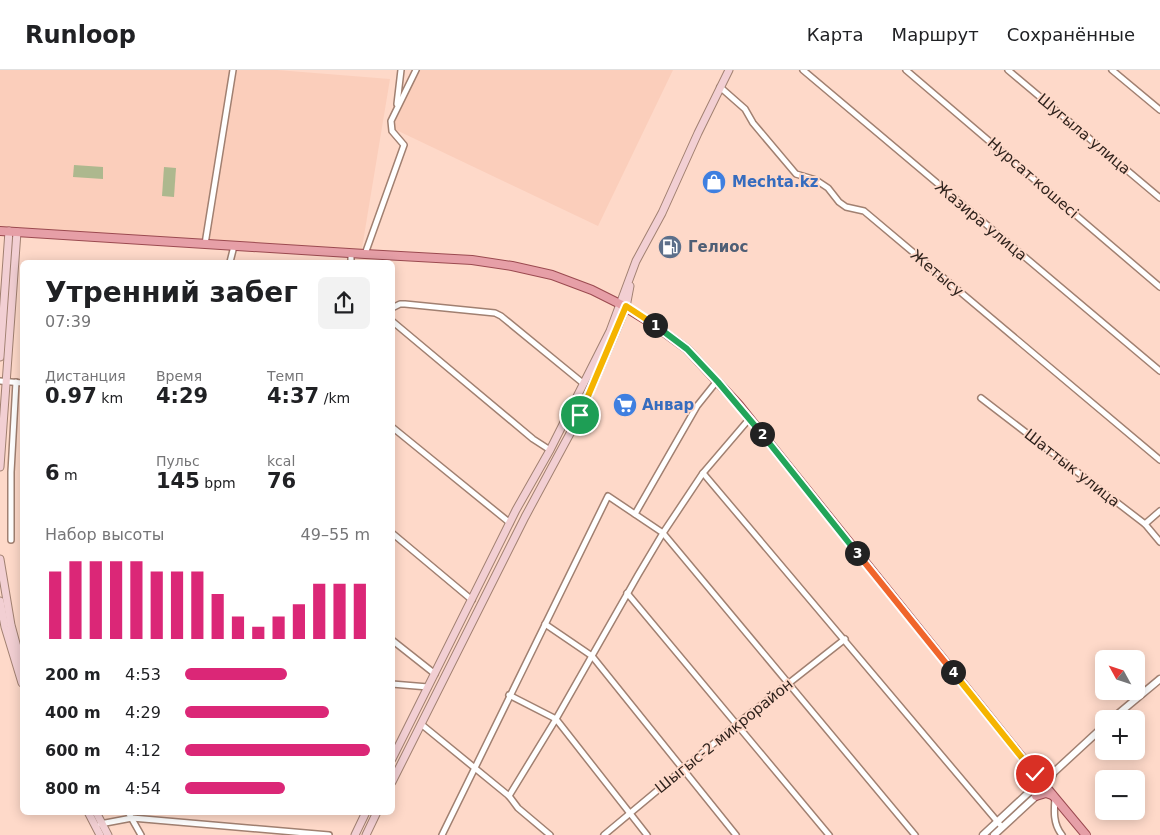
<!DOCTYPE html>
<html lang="ru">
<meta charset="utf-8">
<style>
:root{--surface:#fff;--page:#f2f2f2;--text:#202124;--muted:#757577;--line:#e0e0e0;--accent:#db2777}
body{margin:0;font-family:"DejaVu Sans",sans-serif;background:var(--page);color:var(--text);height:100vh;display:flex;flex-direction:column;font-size:19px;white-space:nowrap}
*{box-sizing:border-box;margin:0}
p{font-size:16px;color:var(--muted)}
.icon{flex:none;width:28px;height:28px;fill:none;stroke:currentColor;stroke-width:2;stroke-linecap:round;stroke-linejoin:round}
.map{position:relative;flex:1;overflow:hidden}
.details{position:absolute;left:20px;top:190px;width:375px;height:555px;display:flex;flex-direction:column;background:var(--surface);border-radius:8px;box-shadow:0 2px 12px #0003}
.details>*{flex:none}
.needle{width:32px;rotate:310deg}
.buttons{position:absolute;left:1095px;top:580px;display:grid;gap:10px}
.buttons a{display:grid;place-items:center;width:50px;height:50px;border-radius:8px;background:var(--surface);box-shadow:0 2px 12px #0003;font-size:25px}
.pin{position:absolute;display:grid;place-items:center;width:42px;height:42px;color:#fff;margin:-21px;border:2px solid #fff;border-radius:50%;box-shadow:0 1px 5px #0007}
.km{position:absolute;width:25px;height:25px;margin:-12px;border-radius:50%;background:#222;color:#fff;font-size:14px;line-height:25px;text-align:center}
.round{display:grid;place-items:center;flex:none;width:52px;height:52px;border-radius:8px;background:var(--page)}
.overview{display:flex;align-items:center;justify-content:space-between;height:85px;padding:0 25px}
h1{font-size:28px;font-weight:600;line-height:38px}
.metrics{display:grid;grid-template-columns:repeat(3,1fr);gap:8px;height:85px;padding:5px 25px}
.metrics div{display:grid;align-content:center}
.metrics b{font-size:21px;font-weight:600}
.metrics small{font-size:14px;font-weight:400}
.metrics p{font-size:14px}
.chart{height:140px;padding:10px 25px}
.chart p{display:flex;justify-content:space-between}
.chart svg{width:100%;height:90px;margin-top:5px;stroke:var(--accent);stroke-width:6}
ul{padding:0 25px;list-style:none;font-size:16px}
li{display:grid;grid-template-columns:80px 60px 1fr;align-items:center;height:38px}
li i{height:12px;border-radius:6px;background:var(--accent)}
header{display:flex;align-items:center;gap:30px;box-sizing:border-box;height:70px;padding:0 25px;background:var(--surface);border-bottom:1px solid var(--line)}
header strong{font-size:24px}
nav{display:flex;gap:28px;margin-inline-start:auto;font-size:18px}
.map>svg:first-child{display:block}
.built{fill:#fbcebb}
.green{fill:#adb88e}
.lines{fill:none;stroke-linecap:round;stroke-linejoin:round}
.minor-casing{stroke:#a18071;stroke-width:8}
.tertiary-casing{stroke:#a18071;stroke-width:9}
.secondary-casing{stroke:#a18071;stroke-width:9}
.primary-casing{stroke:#9b4a50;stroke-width:10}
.minor{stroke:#fff;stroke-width:5}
.tertiary{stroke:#fff;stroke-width:6}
.secondary{stroke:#f2cfd3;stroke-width:7}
.primary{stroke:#e69fa7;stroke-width:8}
.split-1-casing{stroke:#fff;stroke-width:10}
.split-2-casing{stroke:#fff;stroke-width:10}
.split-3-casing{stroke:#fff;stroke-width:10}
.split-4-casing{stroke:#fff;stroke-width:10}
.split-5-casing{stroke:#fff;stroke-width:10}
.split-1{stroke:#f5b400;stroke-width:6}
.split-2{stroke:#22a559;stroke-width:6}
.split-3{stroke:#22a559;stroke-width:6}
.split-4{stroke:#f0652b;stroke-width:6}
.split-5{stroke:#f5b400;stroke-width:6}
.labels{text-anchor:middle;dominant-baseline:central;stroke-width:4;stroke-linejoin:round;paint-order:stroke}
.street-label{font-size:15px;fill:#30231d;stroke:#fed9c9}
.shop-label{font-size:15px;font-weight:bold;fill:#366cbe;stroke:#fed9c9;text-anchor:start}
.service-label{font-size:15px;font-weight:bold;fill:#4e5e75;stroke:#fed9c9;text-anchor:start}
</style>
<header>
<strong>Runloop</strong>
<nav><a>Карта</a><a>Маршрут</a><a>Сохранённые</a></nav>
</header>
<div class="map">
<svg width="1160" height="765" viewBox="0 0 1160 765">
<rect width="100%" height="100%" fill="#fed9c9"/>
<g class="built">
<path d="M0 0H277L390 9 361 184 0 159Z"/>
<path d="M420 0H673L598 156 392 58Z"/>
</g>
<g class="green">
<path d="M74 95 103 97V109L73 107Z"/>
<path d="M164 97 176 98 174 127 162 126Z"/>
</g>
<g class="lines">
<g class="minor-casing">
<g id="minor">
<path d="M803 0 1160 301"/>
<path d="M906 0 1160 217"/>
<path d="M1008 0 1160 128"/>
<path d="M1112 0 1160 40"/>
<path d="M720 17 745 39 753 53 796 104 816 110 828 118 839 132 846 137 864 141 1160 390"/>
<path d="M397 34 401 0"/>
<path d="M205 174 233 0"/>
<path d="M365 184 404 75 392 61 391 51 416 0"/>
<path d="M230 192 234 176"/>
<path d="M351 192V184"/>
<path d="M392 238 400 234H405L495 243 501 246 584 314"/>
<path d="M392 251 533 369 550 380"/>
<path d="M0 311 22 313"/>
<path d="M981 328 1145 454 1160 472"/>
<path d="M392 357 510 453"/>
<path d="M703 403 1002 757"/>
<path d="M635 444 697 336 717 311"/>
<path d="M1145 454 1160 441"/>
<path d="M392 463 472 530"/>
<path d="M11 470V402L16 312"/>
<path d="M627 523 829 765"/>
<path d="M545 554 592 586 736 765"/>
<path d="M392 570 435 604"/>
<path d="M392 614 428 617"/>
<path d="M509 625 556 649 647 765"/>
<path d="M421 654 509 726 518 738 550 765"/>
<path d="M509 726 556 649 638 505 663 463 703 403 750 348"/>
<path d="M1055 728C1054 741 1053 754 1062 765"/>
<path d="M128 742 141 765"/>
<path d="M100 754 132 748 329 765"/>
<path d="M442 765 608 426 663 463 915 765"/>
<path d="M604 765 737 654 845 569"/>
</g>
</g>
<g class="tertiary-casing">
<g id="tertiary">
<path d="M1112 649 1160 609"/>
<path d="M983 765 1041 711 1053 703 1104 656"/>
<path d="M994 765 1046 717 1053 704"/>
</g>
</g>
<g class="secondary-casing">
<g id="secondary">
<path d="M0 287 9 161"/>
<path d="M0 397 17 162"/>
<path d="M0 489 11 555 22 596"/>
<path d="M0 531 5 557 22 613"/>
<path d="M392 689 516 440 550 380 610 261 636 191 662 143 698 63 729 0"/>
<path d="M392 712 525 447 580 345 619 254 626 237 630 216"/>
<path d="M88 742 100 765"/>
<path d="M96 742 108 765"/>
<path d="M355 765 366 742"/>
<path d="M366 765 377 742"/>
</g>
</g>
<g class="primary-casing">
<g id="primary">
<path d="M0 161 365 184 472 190 512 196 552 205 592 220 620 234 654 255 687 279 739 335 1041 711 1086 765"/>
<path d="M1033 719 1036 711 1035 704"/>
<path d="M1036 726 1046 723 1052 725"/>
</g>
</g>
<use href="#minor" class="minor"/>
<use href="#tertiary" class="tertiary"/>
<use href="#secondary" class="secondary"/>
<use href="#primary" class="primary"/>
</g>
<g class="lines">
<g class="split-1-casing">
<path id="split-1" d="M580 345 626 236 655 255"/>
</g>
<g class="split-2-casing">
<path id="split-2" d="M655 255 687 279 718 312 762 364"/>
</g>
<g class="split-3-casing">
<path id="split-3" d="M762 364 857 483"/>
</g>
<g class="split-4-casing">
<path id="split-4" d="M857 483 953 602"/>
</g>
<g class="split-5-casing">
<path id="split-5" d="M953 602 1035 704"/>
</g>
<use href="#split-1" class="split-1"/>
<use href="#split-2" class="split-2"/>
<use href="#split-3" class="split-3"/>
<use href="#split-4" class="split-4"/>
<use href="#split-5" class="split-5"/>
</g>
<defs>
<g id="shop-disc" transform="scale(1.25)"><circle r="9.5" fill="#3f7fe0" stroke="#fed9c9"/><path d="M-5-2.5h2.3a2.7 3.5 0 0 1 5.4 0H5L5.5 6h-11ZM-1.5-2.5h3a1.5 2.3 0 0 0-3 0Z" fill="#fff"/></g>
<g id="fuel-disc" transform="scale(1.25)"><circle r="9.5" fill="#5c6f8a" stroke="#fed9c9"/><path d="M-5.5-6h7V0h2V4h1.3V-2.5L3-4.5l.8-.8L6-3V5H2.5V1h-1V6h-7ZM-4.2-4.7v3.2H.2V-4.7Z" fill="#fff"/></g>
<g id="supermarket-disc" transform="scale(1.25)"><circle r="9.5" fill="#3f7fe0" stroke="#fed9c9"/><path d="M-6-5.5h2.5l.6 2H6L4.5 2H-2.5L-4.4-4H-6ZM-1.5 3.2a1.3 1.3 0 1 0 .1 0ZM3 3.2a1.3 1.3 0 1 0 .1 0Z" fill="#fff"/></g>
</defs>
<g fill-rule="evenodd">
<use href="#shop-disc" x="714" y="112"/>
<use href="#fuel-disc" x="670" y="177"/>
<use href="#supermarket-disc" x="625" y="335"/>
</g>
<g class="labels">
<g class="street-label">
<text transform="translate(1084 64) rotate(40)">Шугыла улица</text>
<text transform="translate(1033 108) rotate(41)">Нурсат кошесi</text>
<text transform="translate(981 151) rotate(40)">Жазира улица</text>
<text transform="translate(937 203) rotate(40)">Жетысу</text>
<text transform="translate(1072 398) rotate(38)">Шаттык улица</text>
<text transform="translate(724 666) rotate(-39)">Шыгыс-2 микрорайон</text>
</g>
<g class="shop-label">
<text x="732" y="112">Mechta.kz</text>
<text x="642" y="335">Анвар</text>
</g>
<g class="service-label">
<text x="688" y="177">Гелиос</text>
</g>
</g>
</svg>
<div class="buttons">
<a><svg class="needle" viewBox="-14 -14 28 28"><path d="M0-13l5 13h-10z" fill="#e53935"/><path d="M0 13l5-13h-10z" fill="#757577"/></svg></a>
<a>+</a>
<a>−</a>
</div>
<div class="pin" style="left:580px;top:345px;background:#1e9e55"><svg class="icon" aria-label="arrive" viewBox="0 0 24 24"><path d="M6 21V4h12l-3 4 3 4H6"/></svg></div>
<div class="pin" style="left:1035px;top:704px;background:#d93025"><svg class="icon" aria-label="check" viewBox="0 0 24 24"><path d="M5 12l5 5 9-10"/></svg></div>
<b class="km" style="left:655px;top:255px">1</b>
<b class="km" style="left:762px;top:364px">2</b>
<b class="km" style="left:857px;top:483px">3</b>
<b class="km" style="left:953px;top:602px">4</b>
<section class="details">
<div class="overview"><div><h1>Утренний забег</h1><p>07:39</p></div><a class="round"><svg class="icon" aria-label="share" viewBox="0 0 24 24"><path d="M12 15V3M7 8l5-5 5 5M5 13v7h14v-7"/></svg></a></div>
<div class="metrics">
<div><p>Дистанция</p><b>0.97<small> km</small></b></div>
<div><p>Время</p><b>4:29</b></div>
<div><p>Темп</p><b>4:37<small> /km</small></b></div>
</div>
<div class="metrics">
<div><b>6<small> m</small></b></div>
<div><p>Пульс</p><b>145<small> bpm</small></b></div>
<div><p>kcal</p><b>76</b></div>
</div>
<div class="chart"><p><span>Набор высоты</span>49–55 m</p>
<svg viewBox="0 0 160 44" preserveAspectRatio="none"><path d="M5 44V11M15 44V6M25 44V6M35 44V6M45 44V6M55 44V11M65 44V11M75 44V11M85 44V22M95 44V33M105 44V38M115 44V33M125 44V27M135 44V17M145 44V17M155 44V17"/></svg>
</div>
<ul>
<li><b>200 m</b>4:53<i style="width:55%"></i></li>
<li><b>400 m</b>4:29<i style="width:78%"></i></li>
<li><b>600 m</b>4:12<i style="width:100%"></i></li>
<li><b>800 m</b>4:54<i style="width:54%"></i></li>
</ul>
</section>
</div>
